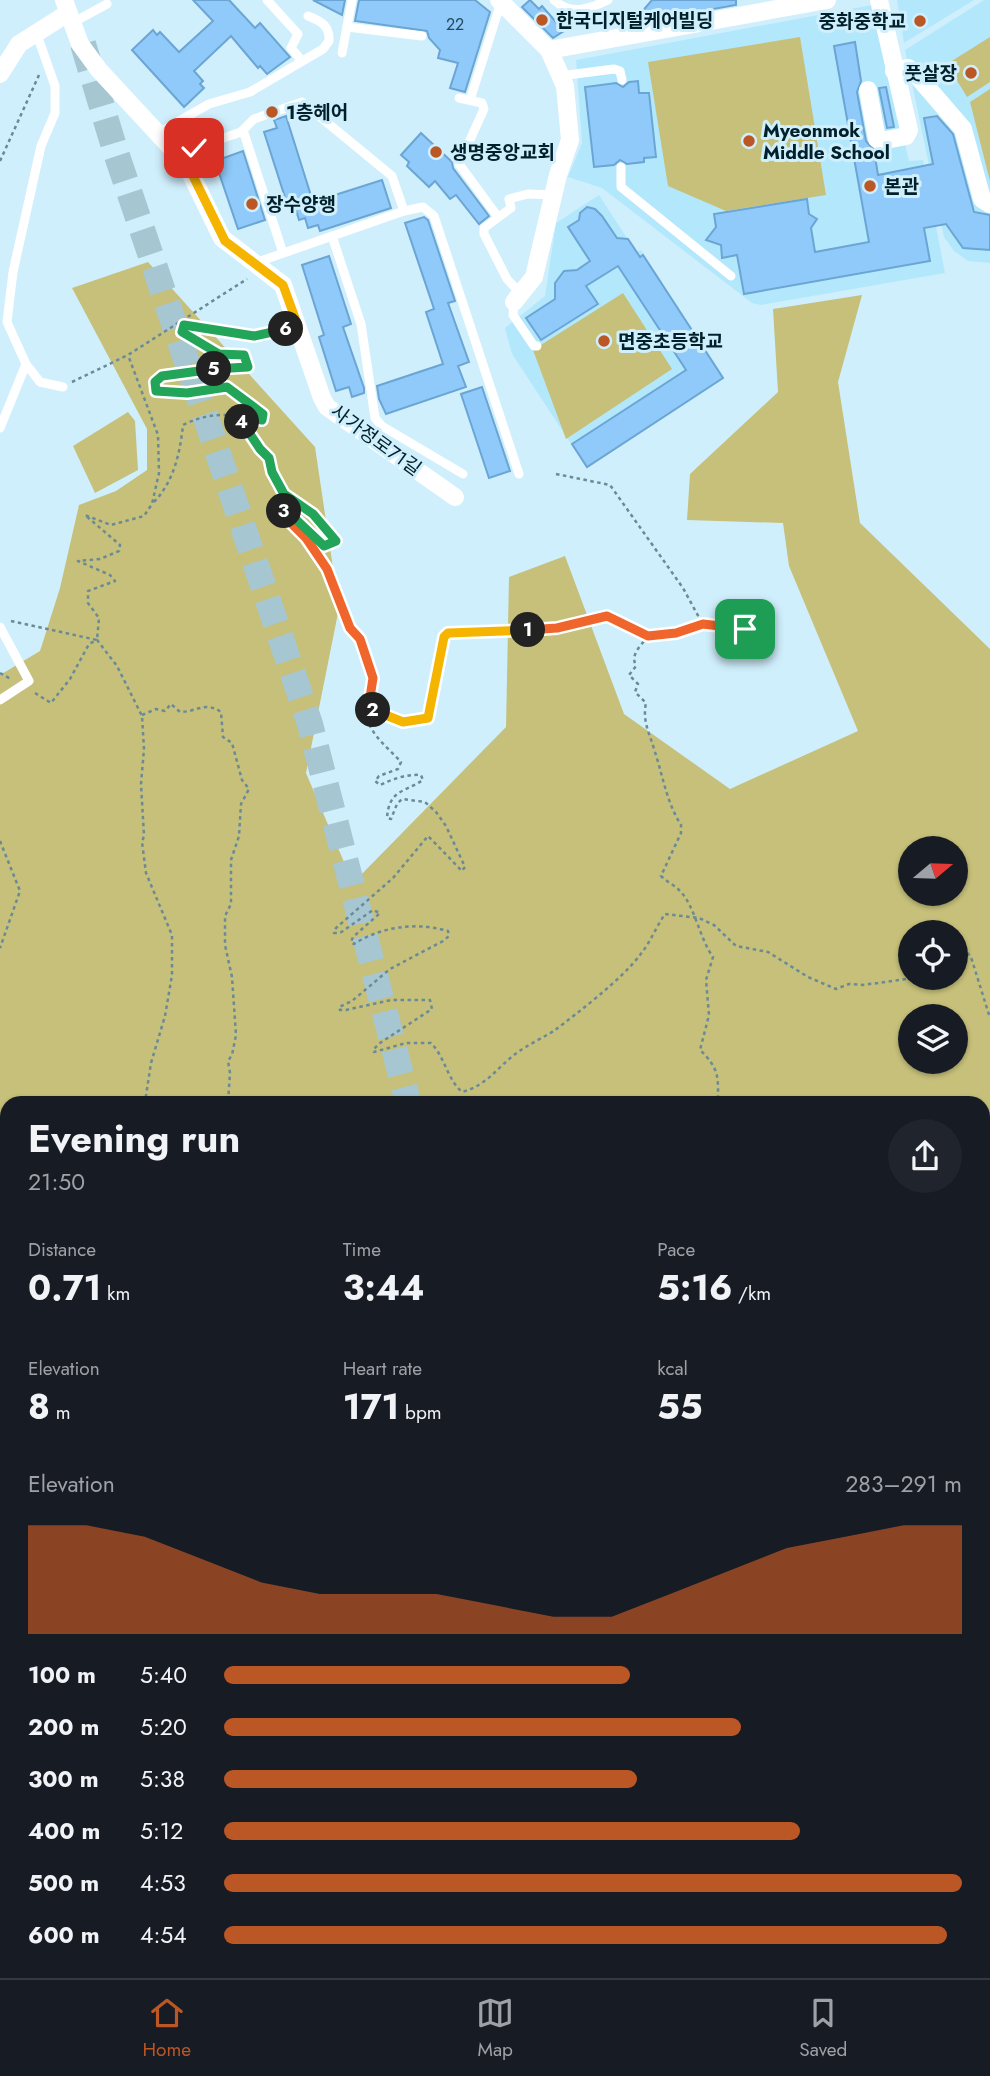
<!DOCTYPE html>
<meta charset="utf-8">
<style>
:root{--surface:#171b24;--page:#20242c;--text:#f1f3f6;--muted:#9ea1a6;--line:#363941;--accent:#bb5625}
body{margin:0;font-family:Jost,"Noto Sans KR",sans-serif;background:var(--page);color:var(--text);height:100vh;display:flex;flex-direction:column;font-size:26px;white-space:nowrap}
*{box-sizing:border-box;margin:0}
p{font-size:23px;color:var(--muted)}
.icon{flex:none;width:38px;height:38px;fill:none;stroke:currentColor;stroke-width:2;stroke-linecap:round;stroke-linejoin:round}
.map{position:relative;flex:1;overflow:hidden}
.sheet{position:absolute;left:0px;top:1096px;width:990px;height:884px;display:flex;flex-direction:column;background:var(--surface);border-radius:21px 21px 0 0;box-shadow:0 2px 5px #0004}
.sheet>*{flex:none}
.needle{width:46px;rotate:71deg}
.controls{position:absolute;left:898px;top:836px;display:grid;gap:14px}
.controls a{display:grid;place-items:center;width:70px;height:70px;border-radius:50%;background:var(--surface);box-shadow:0 2px 5px #0004;font-size:35px}
.pin{position:absolute;display:grid;place-items:center;width:60px;height:60px;color:#fff;margin:-30px;border-radius:14px;box-shadow:0 4px 10px #0006}
.km{position:absolute;width:35px;height:35px;margin:-18px;border-radius:50%;background:#222;color:#fff;font-size:19px;line-height:35px;text-align:center}
.round{display:grid;place-items:center;flex:none;width:74px;height:74px;border-radius:37px;background:var(--page)}
.head{display:flex;align-items:center;justify-content:space-between;height:119px;padding:0 28px}
h1{font-size:38px;font-weight:700;line-height:52px}
.stats{display:grid;grid-template-columns:repeat(3,1fr);gap:10px;height:119px;padding:7px 28px}
.stats div{display:grid;align-content:center}
.stats b{font-size:35px;font-weight:700}
.stats small{font-size:19px;font-weight:400}
.stats p{font-size:19px}
.chart{height:196px;padding:14px 28px}
.chart p{display:flex;justify-content:space-between}
.chart svg{width:100%;height:126px;margin-top:7px;fill:var(--accent);opacity:.7}
ul{padding:0 28px;list-style:none;font-size:23px}
li{display:grid;grid-template-columns:112px 84px 1fr;align-items:center;height:52px}
li i{height:18px;border-radius:9px;background:var(--accent)}
.tabs{display:flex;justify-content:space-around;align-items:center;height:98px;border-top:2px solid var(--line);background:var(--surface);font-size:19px;color:var(--muted)}
.tabs a{display:grid;justify-items:center;gap:4px}
.tabs .selected{color:var(--accent)}
.map>svg:first-child{display:block}
.built{fill:#b3e8fc}
.green{fill:#c6c07a;fill-rule:evenodd}
.building{fill:#8fcafa;stroke:#6ba5d4;stroke-width:2}
.lines{fill:none;stroke-linecap:round;stroke-linejoin:round}
.secondary-tunnel{stroke:#a6c6d2;stroke-width:26;stroke-dasharray:26 13;stroke-linecap:butt}
.path{stroke:#6a8a96;stroke-width:2.5;stroke-dasharray:3.5 3.5;stroke-linecap:butt}
.lane{stroke:#fff;stroke-width:9}
.street{stroke:#fff;stroke-width:18}
.split-1-casing{stroke:#fff;stroke-width:14}
.split-2-casing{stroke:#fff;stroke-width:14}
.split-3-casing{stroke:#fff;stroke-width:14}
.split-4-casing{stroke:#fff;stroke-width:14}
.split-5-casing{stroke:#fff;stroke-width:14}
.split-6-casing{stroke:#fff;stroke-width:14}
.split-7-casing{stroke:#fff;stroke-width:14}
.split-1{stroke:#f0652b;stroke-width:9}
.split-2{stroke:#f5b400;stroke-width:9}
.split-3{stroke:#f0652b;stroke-width:9}
.split-4{stroke:#22a559;stroke-width:9}
.split-5{stroke:#22a559;stroke-width:9}
.split-6{stroke:#22a559;stroke-width:9}
.split-7{stroke:#f5b400;stroke-width:9}
.poi-dot{fill:#bb5625;stroke:#d0effc;stroke-width:2.5}
.labels{text-anchor:middle;dominant-baseline:central;stroke-width:6;stroke-linejoin:round;paint-order:stroke}
.number-label{font-size:16px;fill:#244a5f}
.poi-label{font-size:19px;font-weight:bold;fill:#00202b;stroke:#d0effc;text-anchor:start}
.street-label{font-size:19px;fill:#00202b;stroke:#d0effc}
</style>
<div class="map">
<svg width="990" height="1978" viewBox="0 0 990 1978">
<rect width="100%" height="100%" fill="#d0effc"/>
<g class="built">
<path d="M897 0H974L904 43Z"/>
<path d="M984 0H990V263L968 261 954 251 944 237 905 50Z"/>
<path d="M872 5 909 161 923 160 945 273 761 305 752 303 602 188 568 177 582 143 576 60Z"/>
<path d="M599 195 636 252 641 250 724 377 587 468 512 354 505 328 545 296 556 223Z"/>
</g>
<g class="green">
<path d="M800 37 826 195 726 211 668 186 648 62Z"/>
<path d="M990 37V82L967 97 947 64Z"/>
<path d="M990 89V181L970 102Z"/>
<path d="M148 262 315 447 339 608 306 773 353 883 506 727 509 577 565 556 624 714 730 789 858 731 789 566 783 523 687 520 690 474 778 392 773 309 862 295 838 382 860 523 990 649V1978H0V675L40 651 60 588 79 505 116 491 147 470V429L72 288ZM910 849H956V894H910ZM910 933H956V978H910ZM910 1017H956V1062H910ZM7 1102H984V1972H7Z"/>
<path d="M623 293 672 369 566 439 533 350Z"/>
<path d="M128 412 135 421 138 470 95 493 73 446Z"/>
</g>
<g class="building">
<path d="M193 0H229L255 28 260 23 290 57 267 74 260 66 258 68 231 36 194 71 203 81 200 84 204 88 184 107 132 50 153 30 157 35 160 32 179 52 213 21Z"/>
<path d="M313 0H345L342 15Z"/>
<path d="M359 0H475L490 12 465 92 450 88 458 63 438 58 440 50 429 38 427 31 355 21Z"/>
<path d="M530 0 539 9 542 6 564 31 553 38 522 7Z"/>
<path d="M652 0H736V5L640 22 639 15Z"/>
<path d="M855 42 861 81 857 92 866 141 874 150 878 175 933 164 924 118 937 116 953 134 974 212 990 215V250L963 248 946 224 924 228 930 261 744 294 737 255 722 258 721 245 706 240 716 227 714 214 807 199 809 214 817 219 811 228 815 252 869 242 834 46Z"/>
<path d="M638 81 639 93H649L656 157 644 158V162L627 164 620 160 614 165 594 167 585 87 616 83 623 87 629 82Z"/>
<path d="M886 87 894 127 887 128 879 88Z"/>
<path d="M286 116 313 202 382 180 391 208 320 231 318 225 308 228 305 218 299 220 296 210 290 213 264 132 277 128 274 120Z"/>
<path d="M421 133 452 162 453 168 489 216 479 224 456 195 450 199 435 181 429 187 407 166 409 162 401 155Z"/>
<path d="M243 151 265 220 238 229 215 161Z"/>
<path d="M587 207 595 209 602 216 617 238 628 239 640 257 643 255 723 378 587 467 572 444 686 370 618 266 586 286 598 304 541 340 526 318 555 299V283L564 271 577 270 590 261 568 227 579 220 580 213Z"/>
<path d="M424 217 428 220 455 301 448 303 469 362 458 366 466 387 386 414 379 399 377 386 443 364 426 312 434 309 405 223Z"/>
<path d="M329 256 351 324 343 327 364 388V393L352 397 349 387 336 391 319 337 324 335 302 265Z"/>
<path d="M482 387 510 471 489 478 461 394Z"/>
</g>
<g class="lines">
<g class="secondary-tunnel">
<path d="M83 44 115 150 310 724 408 1102"/>
<path d="M613 1972 614 1978"/>
</g>
<g class="path">
<path d="M0 161 39 75"/>
<path d="M281 330 254 336 184 325 182 332 219 354 244 355 248 367C223 368 176 367 155 382L156 391 186 393 227 387 263 414V420L238 416 260 449 269 458 272 472 284 494 313 515 336 541 324 546 283 510 286 518 306 538 327 569 350 628 360 639 373 678 369 704C382 723 408 722 428 718L444 637 448 633 557 628 607 616 648 636 676 633 703 624 745 630"/>
<path d="M72 382 128 355 247 279"/>
<path d="M556 474 610 485 683 588 702 623"/>
<path d="M154 502C174 481 180 453 183 425 201 416 218 413 238 416"/>
<path d="M11 621 97 640 99 618 88 603V591L115 581 110 575 78 561 100 559 119 551 120 545 85 515 111 525 144 516 152 504 159 473 158 435 128 355"/>
<path d="M648 636C641 646 630 654 636 666L629 675 638 684 635 692 646 703C642 722 650 734 655 752 663 777 667 803 681 825V833L661 876C667 882 674 885 679 890 695 905 699 938 713 957L706 980 709 1015 700 1050C720 1069 718 1078 718 1102"/>
<path d="M0 673 11 679"/>
<path d="M35 693 51 703 70 679 89 644 97 640 117 666 142 716 144 749 141 784 144 836 142 842 146 873 172 935V975L165 1016 151 1063 145 1102"/>
<path d="M369 704C360 728 387 746 401 762L398 769 379 776 375 781 380 785C393 779 406 774 421 775L423 780C403 793 389 790 387 818L391 819 397 804 402 799 425 802 436 812 446 826 465 867 462 871 428 836 393 878 336 928 334 933H340L373 910 380 913 353 937 351 942 354 944C382 926 417 922 448 931L449 936 443 941 390 969 352 1001 339 1007 340 1010H346L391 1000H430L432 1009 380 1043 373 1050 374 1052 406 1043H431C445 1057 447 1079 462 1092 488 1085 497 1067 518 1052 529 1044 543 1038 555 1030 579 1012 622 979 640 955 650 943 656 927 665 914L699 918 714 925 736 946 768 952 808 977 836 989 849 984 863 985 914 978"/>
<path d="M142 715 156 709 165 711 171 704 180 712C196 712 206 701 221 712L223 737 232 743 242 780 249 789 241 804 239 836 231 860V904L225 916V945L232 977 236 1035 232 1055 228 1061 230 1073 228 1102"/>
<path d="M0 841 20 891 0 948"/>
<path d="M956 949 962 947 971 957 990 1018"/>
<path d="M984 1566H990"/>
<path d="M0 1777 7 1781"/>
<path d="M984 1924 990 1926"/>
<path d="M274 1972 276 1978"/>
<path d="M413 1972 417 1978"/>
</g>
<g class="lane">
<path d="M267 0 298 34 291 48 302 61"/>
<path d="M554 0C571 16 589 9 608 0"/>
<path d="M72 23 107 4"/>
<path d="M347 27 422 36"/>
<path d="M342 53 352 0"/>
<path d="M560 76 614 69 620 71 622 80"/>
<path d="M459 98 482 103 484 109 459 164 498 217"/>
<path d="M470 100 501 2"/>
<path d="M243 130 283 253"/>
<path d="M158 133 209 104 250 92 323 49 329 41C330 26 321 21 308 16"/>
<path d="M177 154 241 132 254 119 302 102 392 176 404 211 255 263"/>
<path d="M621 167V187L731 276"/>
<path d="M404 211 423 207 434 216 519 474"/>
<path d="M332 236 361 324 375 418 382 426 463 474"/>
<path d="M521 294 507 279 484 234V228L511 208 509 199 528 194 554 195"/>
<path d="M514 302 513 315 534 346H537"/>
<path d="M26 364 40 382 63 387"/>
<path d="M0 428 26 364 7 322 13 272 41 146 55 113V86L36 32"/>
<path d="M0 627 29 681 0 700"/>
</g>
<g class="street">
<path d="M64 0 80 44 99 70 186 164 222 238 283 285 322 398 327 407 455 497"/>
<path d="M499 0 549 50 565 86 570 140 558 175 534 277 514 302"/>
<path d="M549 50 827 0"/>
<path d="M894 71 908 68 913 71 963 129 982 199 990 204"/>
<path d="M0 74 19 44 68 13"/>
<path d="M868 90 877 139 881 141 906 136 909 130 879 0"/>
</g>
</g>
<g class="lines">
<g class="split-1-casing">
<path id="split-1" d="M528 630 557 628 607 616 648 636 676 633 703 624 745 629"/>
</g>
<g class="split-2-casing">
<path id="split-2" d="M373 710 403 722 428 718 444 637 448 633 528 630"/>
</g>
<g class="split-3-casing">
<path id="split-3" d="M284 511 286 518 306 538 327 569 350 628 360 639 373 678 369 704 373 710"/>
</g>
<g class="split-4-casing">
<path id="split-4" d="M242 422 260 449 269 458 272 472 284 494 313 514 336 541 324 546 288 512 284 511"/>
</g>
<g class="split-5-casing">
<path id="split-5" d="M214 369 162 376 155 382 156 391 187 393 227 387 263 414 262 420 238 416 242 422"/>
</g>
<g class="split-6-casing">
<path id="split-6" d="M214 369 248 367 244 355 219 354 182 332 184 325 254 336 286 329"/>
</g>
<g class="split-7-casing">
<path id="split-7" d="M194 148 177 154 191 172 225 241 283 285 298 326 286 329"/>
</g>
<use href="#split-1" class="split-1"/>
<use href="#split-2" class="split-2"/>
<use href="#split-3" class="split-3"/>
<use href="#split-4" class="split-4"/>
<use href="#split-5" class="split-5"/>
<use href="#split-6" class="split-6"/>
<use href="#split-7" class="split-7"/>
</g>
<g class="poi-dot">
<circle cx="542" cy="20" r="7"/>
<circle cx="920" cy="21" r="7"/>
<circle cx="971" cy="73" r="7"/>
<circle cx="272" cy="112" r="7"/>
<circle cx="749" cy="141" r="7"/>
<circle cx="436" cy="152" r="7"/>
<circle cx="870" cy="186" r="7"/>
<circle cx="252" cy="204" r="7"/>
<circle cx="604" cy="341" r="7"/>
</g>
<g class="labels">
<g class="number-label">
<text x="455" y="24">22</text>
</g>
<g class="poi-label">
<text x="556" y="20">한국디지털케어빌딩</text>
<text x="906" y="21" text-anchor="end">중화중학교</text>
<text x="957" y="73" text-anchor="end">풋살장</text>
<text x="286" y="112">1층헤어</text>
<text x="763" y="130">Myeonmok<tspan x="763" dy="22">Middle School</tspan></text>
<text x="450" y="152">생명중앙교회</text>
<text x="884" y="186">본관</text>
<text x="266" y="204">장수양행</text>
<text x="618" y="341">면중초등학교</text>
</g>
<g class="street-label">
<text transform="translate(376 440) rotate(36)">사가정로71길</text>
</g>
</g>
</svg>
<div class="controls">
<a><svg class="needle" viewBox="-14 -14 28 28"><path d="M0-13l5 13h-10z" fill="#e53935"/><path d="M0 13l5-13h-10z" fill="#9ea1a6"/></svg></a>
<a><svg class="icon" aria-label="locate" viewBox="0 0 24 24"><circle cx="12" cy="12" r="6"/><path d="M12 2v4M12 18v4M2 12h4M18 12h4"/></svg></a>
<a><svg class="icon" aria-label="layers" viewBox="0 0 24 24"><path d="M12 4l9 5-9 5-9-5zM3 14l9 5 9-5"/></svg></a>
</div>
<div class="pin" style="left:745px;top:629px;background:#1e9e55"><svg class="icon" aria-label="arrive" viewBox="0 0 24 24"><path d="M6 21V4h12l-3 4 3 4H6"/></svg></div>
<div class="pin" style="left:194px;top:148px;background:#d93025"><svg class="icon" aria-label="check" viewBox="0 0 24 24"><path d="M5 12l5 5 9-10"/></svg></div>
<b class="km" style="left:528px;top:630px">1</b>
<b class="km" style="left:373px;top:710px">2</b>
<b class="km" style="left:284px;top:511px">3</b>
<b class="km" style="left:242px;top:422px">4</b>
<b class="km" style="left:214px;top:369px">5</b>
<b class="km" style="left:286px;top:329px">6</b>
<section class="sheet">
<div class="head"><div><h1>Evening run</h1><p>21:50</p></div><a class="round"><svg class="icon" aria-label="share" viewBox="0 0 24 24"><path d="M12 15V3M7 8l5-5 5 5M5 13v7h14v-7"/></svg></a></div>
<div class="stats">
<div><p>Distance</p><b>0.71<small> km</small></b></div>
<div><p>Time</p><b>3:44</b></div>
<div><p>Pace</p><b>5:16<small> /km</small></b></div>
</div>
<div class="stats">
<div><p>Elevation</p><b>8<small> m</small></b></div>
<div><p>Heart rate</p><b>171<small> bpm</small></b></div>
<div><p>kcal</p><b>55</b></div>
</div>
<div class="chart"><p><span>Elevation</span>283–291 m</p>
<svg viewBox="0 0 160 44" preserveAspectRatio="none"><path d="M0 44V6L10 6L20 10L30 18L40 26L50 30L60 30L70 30L80 34L90 38L100 38L110 30L120 22L130 14L140 10L150 6L160 6V44z"/></svg>
</div>
<ul>
<li><b>100 m</b>5:40<i style="width:55%"></i></li>
<li><b>200 m</b>5:20<i style="width:70%"></i></li>
<li><b>300 m</b>5:38<i style="width:56%"></i></li>
<li><b>400 m</b>5:12<i style="width:78%"></i></li>
<li><b>500 m</b>4:53<i style="width:100%"></i></li>
<li><b>600 m</b>4:54<i style="width:98%"></i></li>
</ul>
</section>
</div>
<nav class="tabs">
<a class="selected"><svg class="icon" aria-label="home" viewBox="0 0 24 24"><path d="M3 11l9-7 9 7M6 9v11h12V9"/></svg>Home</a>
<a><svg class="icon" aria-label="map" viewBox="0 0 24 24"><path d="M3 6l6-2 6 2 6-2v14l-6 2-6-2-6 2zM9 4v14M15 6v14"/></svg>Map</a>
<a><svg class="icon" aria-label="saved" viewBox="0 0 24 24"><path d="M7 4h10v16l-5-4-5 4z"/></svg>Saved</a>
</nav>
